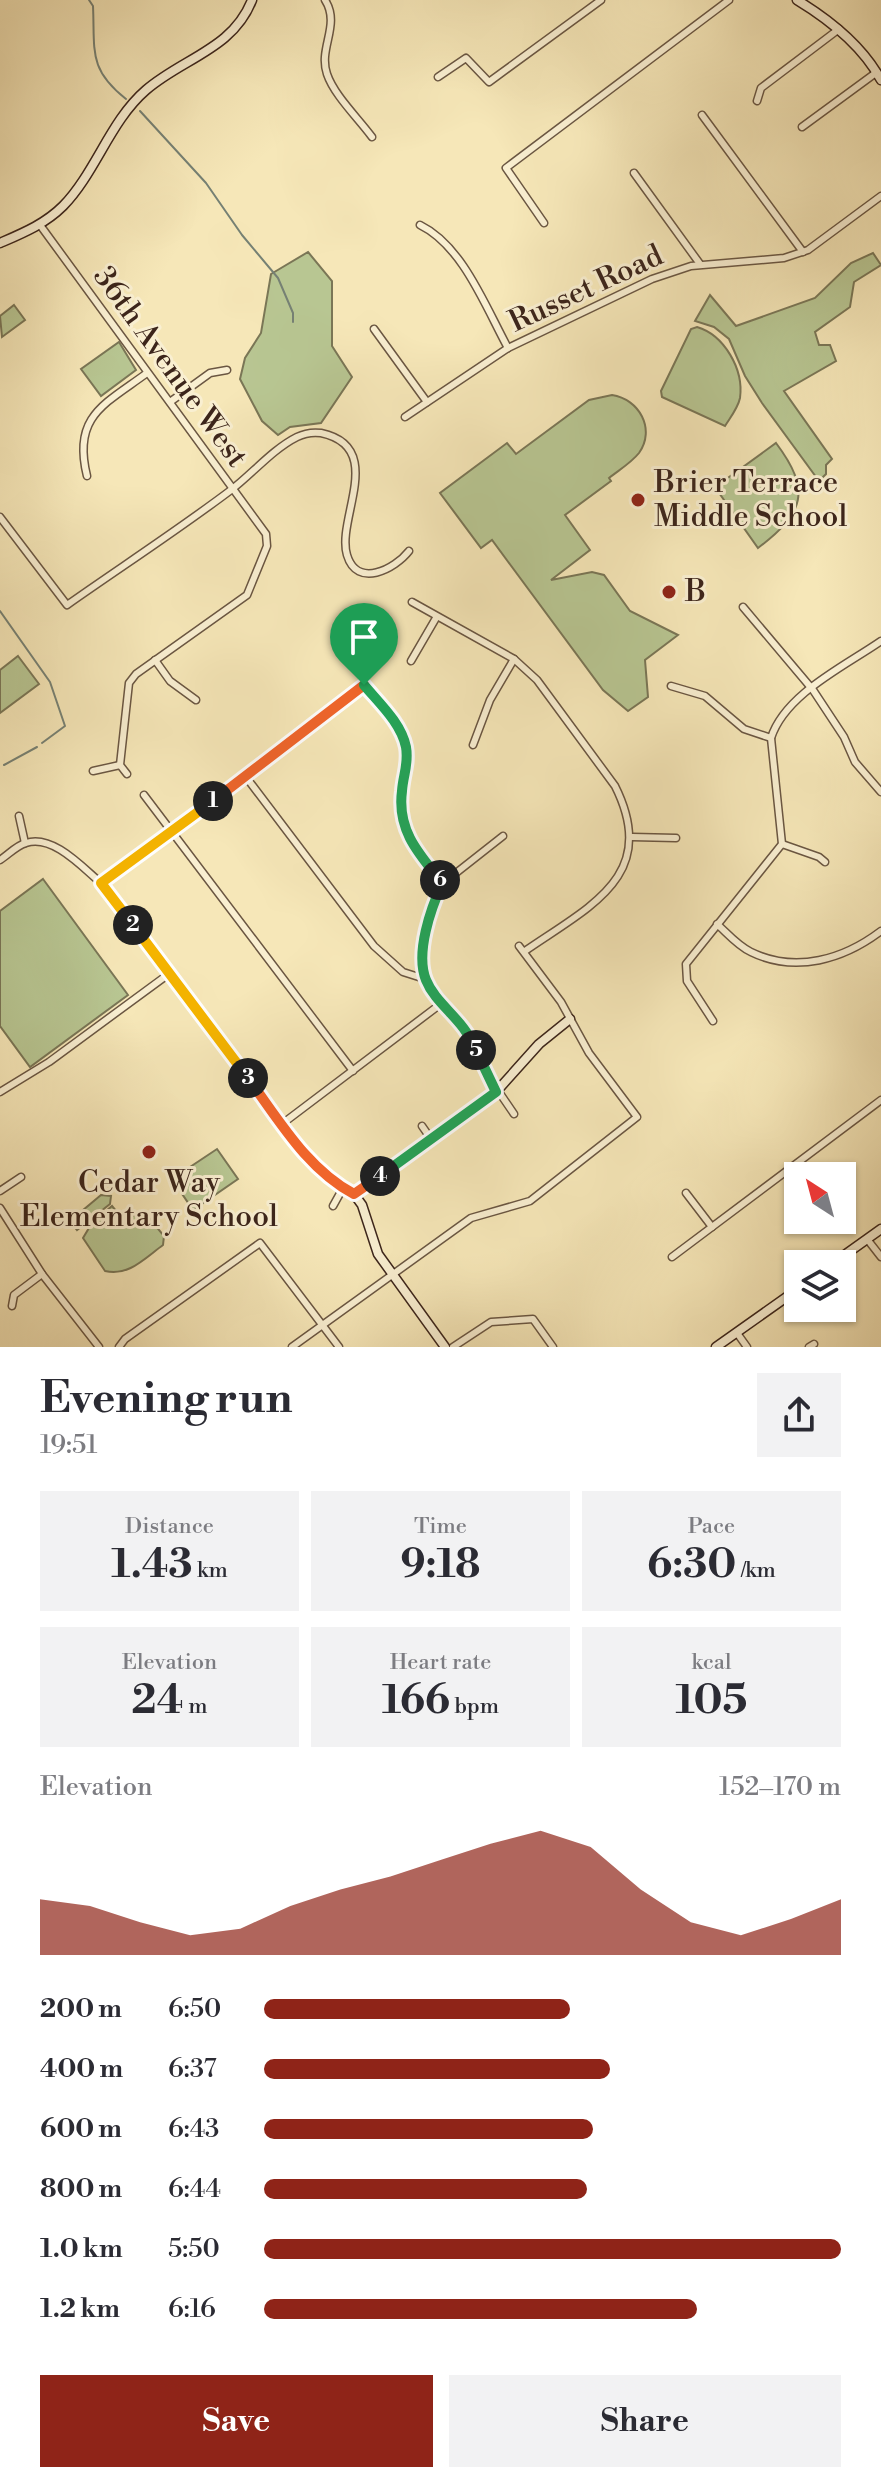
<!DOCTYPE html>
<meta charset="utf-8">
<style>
:root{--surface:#fff;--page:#f2f2f3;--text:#2b2b33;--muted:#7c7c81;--accent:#8f2418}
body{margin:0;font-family:"Libre Bodoni",serif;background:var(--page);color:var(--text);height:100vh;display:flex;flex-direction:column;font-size:30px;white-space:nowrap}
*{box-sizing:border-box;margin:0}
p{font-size:26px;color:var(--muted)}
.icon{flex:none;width:44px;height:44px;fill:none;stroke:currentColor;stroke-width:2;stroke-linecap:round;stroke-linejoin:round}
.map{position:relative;height:1347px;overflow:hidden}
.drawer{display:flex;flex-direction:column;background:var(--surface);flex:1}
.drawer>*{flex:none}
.needle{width:52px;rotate:324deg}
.buttons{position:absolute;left:784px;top:1162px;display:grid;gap:16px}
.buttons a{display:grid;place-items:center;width:72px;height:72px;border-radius:0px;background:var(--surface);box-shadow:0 2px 6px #0004;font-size:40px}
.pin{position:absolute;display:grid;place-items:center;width:68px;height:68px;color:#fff;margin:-82px -34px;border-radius:50% 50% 50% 0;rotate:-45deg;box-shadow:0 0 8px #0007}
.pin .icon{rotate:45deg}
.km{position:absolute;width:40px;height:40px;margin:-20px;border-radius:50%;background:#222;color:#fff;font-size:22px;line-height:40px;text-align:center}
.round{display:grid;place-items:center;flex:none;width:84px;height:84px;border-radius:0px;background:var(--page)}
.overview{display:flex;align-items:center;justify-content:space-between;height:136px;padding:0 40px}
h1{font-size:44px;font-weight:700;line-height:60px}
.figures{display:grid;grid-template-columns:repeat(3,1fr);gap:12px;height:136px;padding:8px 40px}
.figures div{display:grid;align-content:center;border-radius:0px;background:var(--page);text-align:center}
.figures b{font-size:40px;font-weight:700}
.figures small{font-size:22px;font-weight:400}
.figures p{font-size:22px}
.chart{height:224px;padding:16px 40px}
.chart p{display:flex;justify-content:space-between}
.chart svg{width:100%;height:144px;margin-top:8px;fill:var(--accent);opacity:.7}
.action{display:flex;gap:16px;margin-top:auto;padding:16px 40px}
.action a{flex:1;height:92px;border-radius:0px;background:var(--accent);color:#fff;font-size:32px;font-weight:700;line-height:92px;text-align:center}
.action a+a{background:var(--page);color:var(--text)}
ul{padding:0 40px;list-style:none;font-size:26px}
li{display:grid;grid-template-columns:128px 96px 1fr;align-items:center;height:60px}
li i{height:20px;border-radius:10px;background:var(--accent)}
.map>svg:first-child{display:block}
.green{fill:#b8c692;stroke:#7a7656;stroke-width:2}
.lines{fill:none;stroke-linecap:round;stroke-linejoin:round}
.stream{stroke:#768174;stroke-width:2}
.street-casing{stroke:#6a5642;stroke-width:9}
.secondary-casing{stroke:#3c251b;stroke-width:11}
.street{stroke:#f9efd1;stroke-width:6}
.secondary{stroke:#f9efd1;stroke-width:8}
.split-1-casing{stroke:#fff;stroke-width:16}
.split-2-casing{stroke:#fff;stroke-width:16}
.split-3-casing{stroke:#fff;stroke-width:16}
.split-4-casing{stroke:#fff;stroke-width:16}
.split-5-casing{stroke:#fff;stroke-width:16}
.split-6-casing{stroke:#fff;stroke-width:16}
.split-7-casing{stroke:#fff;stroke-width:16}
.split-1{stroke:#f0652b;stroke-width:10}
.split-2{stroke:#f5b400;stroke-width:10}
.split-3{stroke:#f5b400;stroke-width:10}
.split-4{stroke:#f0652b;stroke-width:10}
.split-5{stroke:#22a559;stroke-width:10}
.split-6{stroke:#22a559;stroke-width:10}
.split-7{stroke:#22a559;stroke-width:10}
.poi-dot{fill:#8f2418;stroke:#f9efd1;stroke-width:3}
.labels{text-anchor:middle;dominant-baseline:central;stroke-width:6;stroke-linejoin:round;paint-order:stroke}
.street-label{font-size:30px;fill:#3c251b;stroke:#f9efd1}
.poi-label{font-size:30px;fill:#3c251b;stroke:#f9efd1;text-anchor:start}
</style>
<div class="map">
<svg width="881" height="1347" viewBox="0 0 881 1347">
<rect width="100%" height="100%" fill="#f6e7b8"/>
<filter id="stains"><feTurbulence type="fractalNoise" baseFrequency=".0025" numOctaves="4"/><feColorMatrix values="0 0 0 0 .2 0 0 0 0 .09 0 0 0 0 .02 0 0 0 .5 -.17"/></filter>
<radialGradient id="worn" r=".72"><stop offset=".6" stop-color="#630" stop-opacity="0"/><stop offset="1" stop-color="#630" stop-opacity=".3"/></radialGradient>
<g class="green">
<path d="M308 252 332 281V346L352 377 321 423 290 427 278 435 262 421 240 379 245 358 261 333 271 274Z"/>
<path d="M873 253 881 265 854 282 850 307 815 332 819 345H830L836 361 784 391 832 459 826 465V474L819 481 762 403 745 376 729 339 714 327 695 321 710 295 736 326 815 298 851 263Z"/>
<path d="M14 305 25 320 2 337 0 316Z"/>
<path d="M697 327C724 335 744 369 740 398 738 408 730 418 725 426L662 397 661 391 691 329Z"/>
<path d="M119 342 136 370 101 396 81 369Z"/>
<path d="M612 395C639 399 656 429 639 453 631 463 619 470 609 478L611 481 565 515 590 550 551 580 592 572 604 575 630 611 678 635 645 660 648 697 628 711 603 690 492 540 481 548 440 493 507 443 516 454 589 400Z"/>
<path d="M776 443C812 491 804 513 758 548L717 490 718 485Z"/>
<path d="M18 656 39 684 0 713V670Z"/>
<path d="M43 879 128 995 30 1067 0 1026V911Z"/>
<path d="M217 1149 238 1179 193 1210 172 1179Z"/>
<path d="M101 1195 111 1196 110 1204 77 1230 70 1221Z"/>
<path d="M112 1206 121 1217 146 1214 164 1236 163 1245C145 1258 128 1277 105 1271L83 1238 92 1223Z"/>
</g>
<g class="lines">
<g class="stream">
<path d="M89 0 93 6C95 51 88 69 126 99"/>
<path d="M140 111 206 183 242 235 278 278 293 313V322"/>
<path d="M0 611 50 682 65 726 42 743"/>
<path d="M4 765 37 747"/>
</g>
<g class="street-casing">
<g id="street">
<path d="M325 0C341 25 318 48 327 74 334 95 358 118 372 137"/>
<path d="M438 77 466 58 489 82 601 0"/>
<path d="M757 101 761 88 839 29"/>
<path d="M702 115 803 252"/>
<path d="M802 127 877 72"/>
<path d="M634 173 700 264"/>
<path d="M544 223 506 168 729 0"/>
<path d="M40 225 266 534 267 546 247 595 136 674 129 683 120 765 127 774"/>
<path d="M420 225C463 246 486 308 508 348"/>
<path d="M374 329 427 402"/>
<path d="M170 402 210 373 227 370"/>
<path d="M405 417 508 348 652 279 691 266 784 258 808 250 881 196"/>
<path d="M87 476C72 416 105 404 147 373"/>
<path d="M0 517 67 605C121 567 178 530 231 490 253 473 273 449 297 437 305 433 313 432 321 433 387 447 336 519 347 555 357 589 395 569 409 551"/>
<path d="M412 602 514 659 537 680 615 786C660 876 590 906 525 951"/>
<path d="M743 607 813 690 844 737 855 762 881 792"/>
<path d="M155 660 170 681 196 700"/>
<path d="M411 661 436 618"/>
<path d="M671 686 705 696 744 729 771 738"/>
<path d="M473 745 490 700 514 659"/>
<path d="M93 771 120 765"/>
<path d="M246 777 374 946 403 972 425 979 458 1018 484 1070 514 1114"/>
<path d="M144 795 353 1071"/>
<path d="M19 816 25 843"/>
<path d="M632 837 676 838"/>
<path d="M782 844 819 857 825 862"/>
<path d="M0 860C8 855 17 845 26 843 53 834 83 868 101 883L364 685C384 709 415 737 407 772 403 787 397 805 402 821 408 845 427 864 442 884"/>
<path d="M717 924C728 934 738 946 751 952 796 974 844 959 881 931"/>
<path d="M425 979V935L442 884 503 836"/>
<path d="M713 1021 687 981 686 964 782 844 771 738C785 694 845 666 881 641"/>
<path d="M0 1092 49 1062 170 973"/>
<path d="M282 1124 442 1003"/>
<path d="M422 1126 431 1139"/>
<path d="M0 1191 21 1177"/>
<path d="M686 1193 712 1227"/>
<path d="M333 1206 343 1188"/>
<path d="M0 1208 42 1274 99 1347"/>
<path d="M867 1239 881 1257"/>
<path d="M672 1257 881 1100"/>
<path d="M12 1306 14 1295 42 1274"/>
<path d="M737 1333 747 1347"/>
<path d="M119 1347 125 1339 260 1243 339 1347"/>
<path d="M292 1347 471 1218 530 1201 637 1117 589 1053 561 1002 519 946"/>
<path d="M453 1347 491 1322 533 1319 553 1347"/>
<path d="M809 1347 814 1344"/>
</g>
</g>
<g class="secondary-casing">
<g id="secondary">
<path d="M797 0C830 20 862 45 881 80"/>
<path d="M0 243C23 233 45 224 63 206 96 172 110 121 146 90 183 58 233 49 252 0"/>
<path d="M101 883 315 1166 354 1194 362 1205 378 1254 445 1347"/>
<path d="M354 1194 496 1092 539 1044 570 1019"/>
<path d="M832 1264 881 1229"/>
<path d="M716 1347 798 1289"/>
</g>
</g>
<use href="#street" class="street"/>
<use href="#secondary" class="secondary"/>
</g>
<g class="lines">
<g class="split-1-casing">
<path id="split-1" d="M213 801 364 685"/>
</g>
<g class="split-2-casing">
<path id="split-2" d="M133 925 101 883 213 801"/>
</g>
<g class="split-3-casing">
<path id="split-3" d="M133 925 248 1078"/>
</g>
<g class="split-4-casing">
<path id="split-4" d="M248 1078C279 1120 307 1169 354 1194L380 1176"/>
</g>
<g class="split-5-casing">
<path id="split-5" d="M380 1176 496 1092 476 1050"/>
</g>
<g class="split-6-casing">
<path id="split-6" d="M440 880 442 884C431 908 415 953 426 980 436 1005 464 1019 476 1050"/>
</g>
<g class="split-7-casing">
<path id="split-7" d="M364 685C380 704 401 723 406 747 409 764 403 775 402 791 397 829 417 852 440 880"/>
</g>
<use href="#split-1" class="split-1"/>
<use href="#split-2" class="split-2"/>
<use href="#split-3" class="split-3"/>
<use href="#split-4" class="split-4"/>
<use href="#split-5" class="split-5"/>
<use href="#split-6" class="split-6"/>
<use href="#split-7" class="split-7"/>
</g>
<g class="poi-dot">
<circle cx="638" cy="500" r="8"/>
<circle cx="669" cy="592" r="8"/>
<circle cx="149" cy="1152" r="8"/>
</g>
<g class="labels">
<g class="street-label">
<text transform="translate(586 289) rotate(-25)">Russet Road</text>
<text transform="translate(170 367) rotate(54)">36th Avenue West</text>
</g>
<g class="poi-label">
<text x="654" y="483">Brier Terrace<tspan x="654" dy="34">Middle School</tspan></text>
<text x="685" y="592">B</text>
<text x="149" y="1183" text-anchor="middle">Cedar Way<tspan x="149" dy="34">Elementary School</tspan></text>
</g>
</g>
<rect width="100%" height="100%" filter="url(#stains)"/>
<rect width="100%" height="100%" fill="url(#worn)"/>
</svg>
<div class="buttons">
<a><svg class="needle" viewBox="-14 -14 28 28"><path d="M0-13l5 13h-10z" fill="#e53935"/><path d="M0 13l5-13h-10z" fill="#7c7c81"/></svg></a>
<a><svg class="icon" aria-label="layers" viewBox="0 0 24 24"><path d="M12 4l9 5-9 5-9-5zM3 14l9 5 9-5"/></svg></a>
</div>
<div class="pin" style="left:364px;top:685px;background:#1e9e55"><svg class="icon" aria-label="arrive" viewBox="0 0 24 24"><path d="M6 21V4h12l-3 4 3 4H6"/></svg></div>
<b class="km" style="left:213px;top:801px">1</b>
<b class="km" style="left:133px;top:925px">2</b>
<b class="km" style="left:248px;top:1078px">3</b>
<b class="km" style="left:380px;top:1176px">4</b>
<b class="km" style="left:476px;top:1050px">5</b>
<b class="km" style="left:440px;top:880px">6</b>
</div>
<section class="drawer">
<div class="overview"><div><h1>Evening run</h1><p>19:51</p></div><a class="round"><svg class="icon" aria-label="share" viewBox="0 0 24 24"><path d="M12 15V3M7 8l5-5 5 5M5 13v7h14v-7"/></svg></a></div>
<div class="figures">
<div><p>Distance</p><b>1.43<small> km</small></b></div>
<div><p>Time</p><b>9:18</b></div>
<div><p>Pace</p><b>6:30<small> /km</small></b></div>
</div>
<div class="figures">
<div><p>Elevation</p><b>24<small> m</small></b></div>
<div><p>Heart rate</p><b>166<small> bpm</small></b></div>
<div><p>kcal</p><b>105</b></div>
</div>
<div class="chart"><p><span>Elevation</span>152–170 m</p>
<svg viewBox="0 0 160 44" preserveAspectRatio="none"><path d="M0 44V27L10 29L20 34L30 38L40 36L50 29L60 24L70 20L80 15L90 10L100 6L110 11L120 24L130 34L140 38L150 33L160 27V44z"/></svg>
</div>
<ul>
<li><b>200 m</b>6:50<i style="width:53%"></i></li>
<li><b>400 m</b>6:37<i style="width:60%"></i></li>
<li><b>600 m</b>6:43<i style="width:57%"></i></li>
<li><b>800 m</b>6:44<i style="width:56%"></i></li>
<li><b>1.0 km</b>5:50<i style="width:100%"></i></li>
<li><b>1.2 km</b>6:16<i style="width:75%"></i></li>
</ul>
<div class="action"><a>Save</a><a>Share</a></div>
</section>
